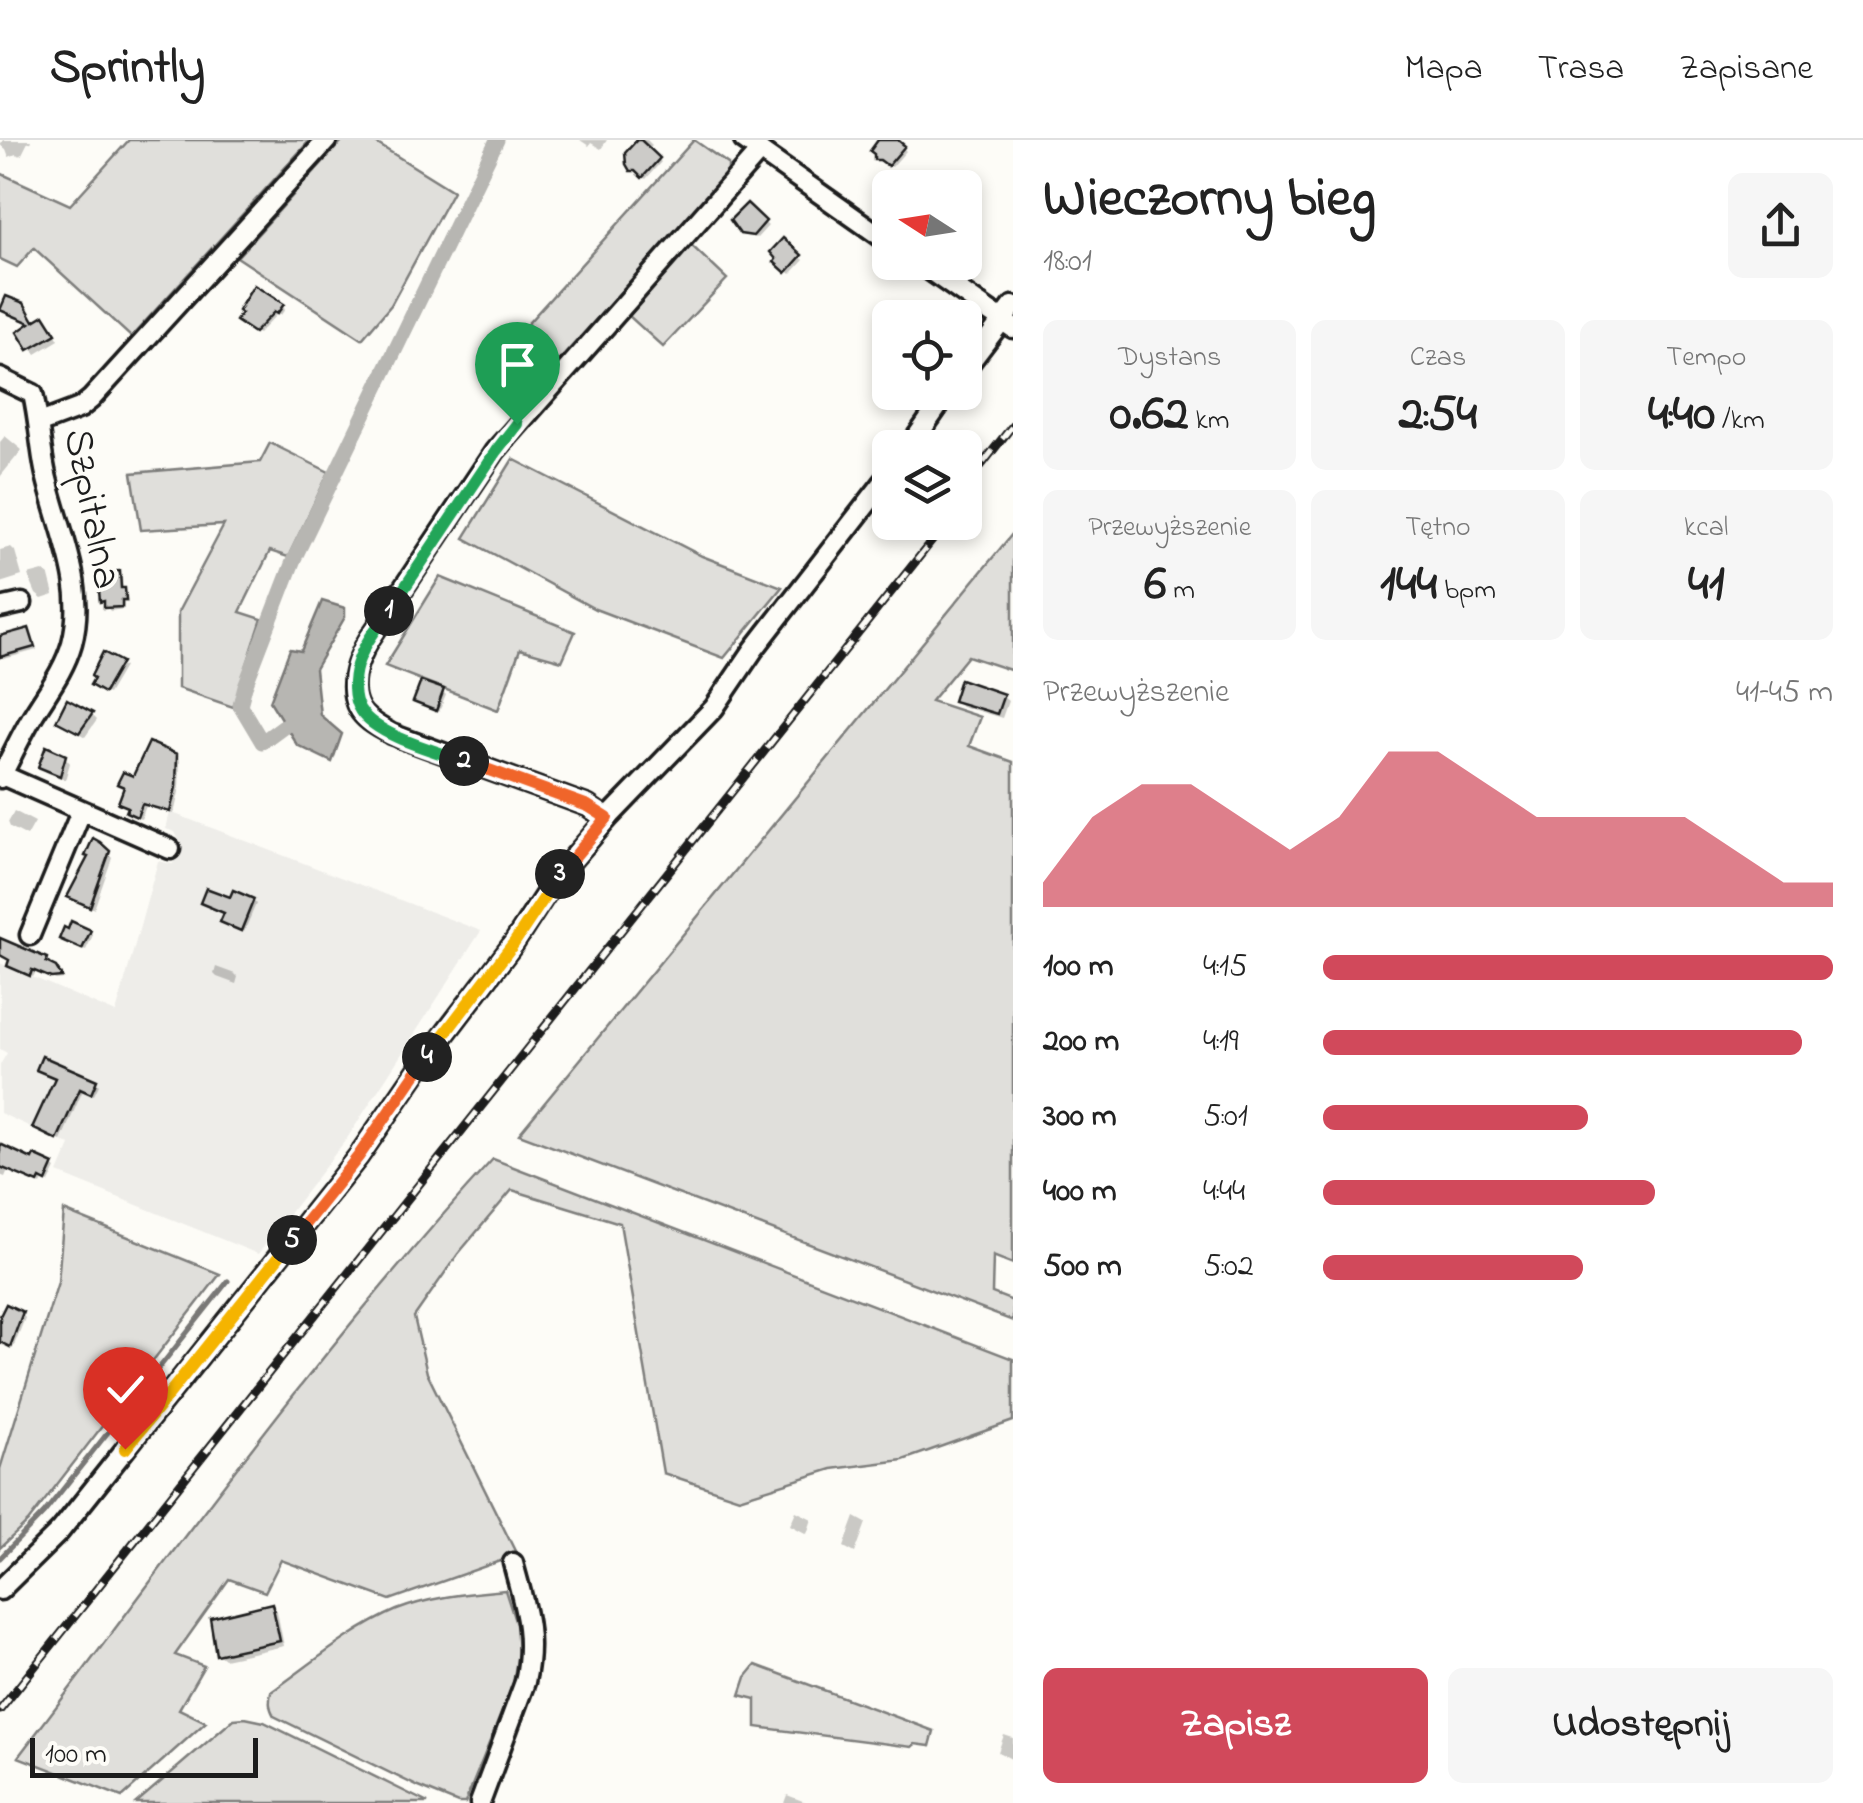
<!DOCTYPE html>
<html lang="pl">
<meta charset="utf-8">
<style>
:root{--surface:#fff;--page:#f6f6f6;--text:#222;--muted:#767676;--line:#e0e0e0;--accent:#d1495b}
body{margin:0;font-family:"Indie Flower",sans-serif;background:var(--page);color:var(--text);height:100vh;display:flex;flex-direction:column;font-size:38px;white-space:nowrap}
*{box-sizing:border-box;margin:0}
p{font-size:32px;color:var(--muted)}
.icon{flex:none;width:55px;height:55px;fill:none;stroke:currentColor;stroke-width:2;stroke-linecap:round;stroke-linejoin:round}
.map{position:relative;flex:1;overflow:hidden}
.side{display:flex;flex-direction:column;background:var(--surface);width:850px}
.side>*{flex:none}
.needle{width:65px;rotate:282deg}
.tools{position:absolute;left:872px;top:30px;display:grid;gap:20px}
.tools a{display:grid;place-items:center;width:110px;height:110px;border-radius:15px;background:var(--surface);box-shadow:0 5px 15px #0003;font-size:50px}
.scale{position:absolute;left:30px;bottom:25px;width:228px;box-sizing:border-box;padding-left:10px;border:5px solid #1c1c1c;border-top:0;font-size:28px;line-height:35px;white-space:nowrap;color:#1c1c1c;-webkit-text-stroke:8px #fdfcf7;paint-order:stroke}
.pin{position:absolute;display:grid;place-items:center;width:85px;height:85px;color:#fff;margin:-102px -42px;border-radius:50% 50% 50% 0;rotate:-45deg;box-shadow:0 0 10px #0007}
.pin .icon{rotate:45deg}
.km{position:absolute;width:50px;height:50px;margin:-25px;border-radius:50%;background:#222;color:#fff;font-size:28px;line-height:50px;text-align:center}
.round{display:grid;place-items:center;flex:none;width:105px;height:105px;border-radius:15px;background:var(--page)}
.overview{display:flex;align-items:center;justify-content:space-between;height:170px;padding:0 30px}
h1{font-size:55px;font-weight:800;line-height:75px}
.figures{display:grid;grid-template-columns:repeat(3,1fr);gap:15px;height:170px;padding:10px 30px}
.figures div{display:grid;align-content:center;border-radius:15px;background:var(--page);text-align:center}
.figures b{font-size:50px;font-weight:800}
.figures small{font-size:28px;font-weight:400}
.figures p{font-size:28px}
.chart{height:280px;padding:20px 30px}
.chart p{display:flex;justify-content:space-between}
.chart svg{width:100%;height:180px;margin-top:10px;fill:var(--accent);opacity:.7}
.cta{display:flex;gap:20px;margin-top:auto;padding:20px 30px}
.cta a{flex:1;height:115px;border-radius:15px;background:var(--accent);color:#fff;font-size:40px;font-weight:800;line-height:115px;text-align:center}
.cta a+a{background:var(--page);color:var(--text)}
ul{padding:0 30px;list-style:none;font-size:32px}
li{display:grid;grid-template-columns:160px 120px 1fr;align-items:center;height:75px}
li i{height:25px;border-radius:12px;background:var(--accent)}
header{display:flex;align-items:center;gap:60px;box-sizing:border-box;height:140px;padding:0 50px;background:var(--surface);border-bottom:2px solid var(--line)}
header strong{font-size:48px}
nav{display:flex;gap:55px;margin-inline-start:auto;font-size:35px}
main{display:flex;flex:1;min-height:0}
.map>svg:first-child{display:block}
.built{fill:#eeede9}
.green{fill:#e0dfdb;stroke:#7e7e7c;stroke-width:2.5}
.water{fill:#b7b6b2;stroke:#797876;stroke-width:2.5}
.shadow{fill:#0003}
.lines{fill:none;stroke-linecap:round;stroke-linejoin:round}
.stream{stroke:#797876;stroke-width:5}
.canal{stroke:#b7b6b2;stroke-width:15}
.building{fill:#cccbc8;stroke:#1c1c1c;stroke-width:2.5}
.minor-casing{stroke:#1c1c1c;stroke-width:25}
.minor{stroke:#fdfcf7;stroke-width:18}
.rail-casing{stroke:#1c1c1c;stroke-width:9}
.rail{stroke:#fdfcf7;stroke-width:5;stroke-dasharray:15;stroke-linecap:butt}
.split-1-casing{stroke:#fff;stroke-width:20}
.split-2-casing{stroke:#fff;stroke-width:20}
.split-3-casing{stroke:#fff;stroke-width:20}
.split-4-casing{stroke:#fff;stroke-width:20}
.split-5-casing{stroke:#fff;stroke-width:20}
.split-6-casing{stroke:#fff;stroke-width:20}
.split-1{stroke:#22a559;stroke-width:12}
.split-2{stroke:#22a559;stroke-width:12}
.split-3{stroke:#f0652b;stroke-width:12}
.split-4{stroke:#f5b400;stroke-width:12}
.split-5{stroke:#f0652b;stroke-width:12}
.split-6{stroke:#f5b400;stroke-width:12}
.labels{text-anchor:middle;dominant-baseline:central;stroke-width:8;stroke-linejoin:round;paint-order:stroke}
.street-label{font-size:42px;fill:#1c1c1c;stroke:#fdfcf7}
</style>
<header>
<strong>Sprintly</strong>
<nav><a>Mapa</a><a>Trasa</a><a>Zapisane</a></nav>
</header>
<main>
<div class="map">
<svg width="1013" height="1663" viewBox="0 0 1013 1663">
<rect width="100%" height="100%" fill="#fdfcf7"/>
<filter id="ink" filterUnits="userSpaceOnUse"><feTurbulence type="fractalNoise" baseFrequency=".01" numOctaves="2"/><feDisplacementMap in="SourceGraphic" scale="20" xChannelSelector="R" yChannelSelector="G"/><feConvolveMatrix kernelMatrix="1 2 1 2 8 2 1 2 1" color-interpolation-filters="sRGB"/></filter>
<g filter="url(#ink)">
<path class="built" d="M170 672 481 791 348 997 258 1114 58 1033 70 1005 0 973V925L7 913 0 909V823L116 873 158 721 173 724 179 700 175 692 166 689Z"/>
<g class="green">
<path d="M129 0H310L131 197 34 108 17 127 0 119V33L70 65Z"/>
<path d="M343 0H371L453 51 391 165 362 199 237 117Z"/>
<path d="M694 0 728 24V33L535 247 492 223Z"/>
<path d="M691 105 727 139 663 207 629 176Z"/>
<path d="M270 303 329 332 288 417 270 411 240 472 262 479 233 567 178 548V472L224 385 141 390 132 333 260 322Z"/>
<path d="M513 319 702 416 782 447 724 518 595 469 464 398Z"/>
<path d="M1013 393V531L968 516 931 561 980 577 969 606 1013 622V1124L993 1116 992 1153 1013 1161V1181L519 994Z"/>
<path d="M440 437 575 492 562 521 520 509 498 570 385 526Z"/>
<path d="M493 1019 1013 1219V1281L903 1320 832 1329 739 1358 663 1333 620 1083 512 1050 458 1114 414 1177 427 1233 517 1415 390 1460 281 1420 265 1452 229 1439 175 1515 204 1526 179 1569 206 1582 122 1657 18 1617C172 1415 321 1206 493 1019Z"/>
<path d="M64 1071 220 1134 28 1382 0 1408V1329L58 1142Z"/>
<path d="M505 1450 516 1484 518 1512 513 1544 465 1663H458L419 1647 274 1576C269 1567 269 1562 271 1552 311 1524 352 1489 397 1470 432 1456 468 1454 505 1450Z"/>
<path d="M756 1525 934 1591 930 1606 915 1604 912 1607 756 1587V1559L740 1555 746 1537Z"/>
<path d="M245 1578 264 1582 428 1663H136L234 1579Z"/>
</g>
<path class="water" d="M322 461 345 468V477L315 529 320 575 342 594 332 622 297 605 270 561 290 509 301 511Z"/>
<g class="shadow">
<path d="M3 0H31L30 3 28 2 21 16 16 14 9 17 6 9 0 5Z"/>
<path d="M580 0H607L601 9 591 3 589 6Z"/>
<path d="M635 0H647L652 5 648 9 661 22 646 39 632 30 636 5 633 2Z"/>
<path d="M882 0H895L906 11 892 27 886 22H880L876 19Z"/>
<path d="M952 32 958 37 960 34 977 49 971 56V59L965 63V48H945L941 44Z"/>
<path d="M747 67 768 86 757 98 746 96 742 92Z"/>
<path d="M783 101 804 120 791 134 777 121Z"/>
<path d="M282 166 285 169 281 175 278 173 258 194 242 184Z"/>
<path d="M3 169 35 183H49L59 200 36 214 20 192 32 185 8 175Z"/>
<path d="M5 296 22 310 0 337V302Z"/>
<path d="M11 407 15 411 22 436 0 443V410Z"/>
<path d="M43 431 49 436 54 455 42 459 36 454 28 435Z"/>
<path d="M119 434 122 437 123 449 127 453 128 462H124V469L110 471 102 460Z"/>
<path d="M28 490 37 510 4 519 0 512V498Z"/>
<path d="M104 516 124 527 108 554 96 548Z"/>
<path d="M443 552 446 555 439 572 415 561Z"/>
<path d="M1002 556 1008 561 1002 578 961 566 956 561Z"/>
<path d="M92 575 97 580 85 597 59 580Z"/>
<path d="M176 616 180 620 179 652 174 674 146 666 141 679 132 675 129 671 130 669 121 662 124 648 120 644 134 639Z"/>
<path d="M65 617 70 623 65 640 46 632 41 626Z"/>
<path d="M14 671 35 682 27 696 10 687 8 682Z"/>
<path d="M99 704 112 718 94 769 70 756Z"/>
<path d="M232 761H253L256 764 244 792 226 784Z"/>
<path d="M90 792 93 795 86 810 65 801Z"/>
<path d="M0 800 46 820 49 823 48 826 59 833 63 839 56 840 36 832 33 837 13 828 12 821 0 815Z"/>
<path d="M216 827 235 834 238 837 236 844 217 837 214 834Z"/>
<path d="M57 939 96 942 99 945 94 955 83 950 61 1001 38 991Z"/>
<path d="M0 1007 33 1022 52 1026 56 1029 49 1043 43 1041 41 1045 8 1030 5 1037 0 1035Z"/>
<path d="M22 1174 25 1178 13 1208 0 1202V1182Z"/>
<path d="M796 1371 812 1379 807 1394 790 1385Z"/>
<path d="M855 1377 866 1383 855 1413 844 1407Z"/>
<path d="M272 1466 277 1471 284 1506 224 1519 218 1514Z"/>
<path d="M1004 1595 1013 1598V1620L998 1612Z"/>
<path d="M787 1655 808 1663H780H784Z"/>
</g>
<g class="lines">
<path class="stream" d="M0 1418 44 1373 228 1141"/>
<path class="canal" d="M285 585 262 602 240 565 245 546 294 419 497 0"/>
</g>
<g class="building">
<path d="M637 0H641L660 18 642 38 635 31H630L626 24 625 13Z"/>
<path d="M878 0H898L905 6 888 26 880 20H874V14L870 11Z"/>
<path d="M747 63 766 81 753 96 740 94 730 80Z"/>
<path d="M783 98 802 115 786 133 774 122 776 119 770 112Z"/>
<path d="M254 145 284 164 277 174 274 172 254 193 236 181 241 173 238 171Z"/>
<path d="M6 156 24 163 34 181 44 175 56 194 28 210 17 192 30 183 0 170Z"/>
<path d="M120 431 121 448H125L126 460H122V467L104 468V461L100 462 99 450 103 449 102 432Z"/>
<path d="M29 488 35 507 0 517V496Z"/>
<path d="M103 512 122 522 104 553 90 545 94 538 91 536Z"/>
<path d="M960 539 1004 554 997 574 953 561Z"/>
<path d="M421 541 444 549 436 571 413 562Z"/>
<path d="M67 559 93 573 79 593 56 581Z"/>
<path d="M149 602 177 614 176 647 170 672 142 664 137 677 126 672 128 667 118 663 124 647 117 644 123 632 133 636Z"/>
<path d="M46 606 66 615 60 636 38 627Z"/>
<path d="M93 698 100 702 110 711 90 767 67 757 88 717 85 716Z"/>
<path d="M206 748 230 757 233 750 254 759 241 791 220 782 224 773 200 763Z"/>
<path d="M71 781 91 790 82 809 59 799 64 787 68 789Z"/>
<path d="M0 798 47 818 46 822 56 827 62 837 51 838 32 830 30 836 7 826 9 820 0 815Z"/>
<path d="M42 916 97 940 91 954 80 949 57 1000 32 988 55 938 36 930Z"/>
<path d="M0 1004 32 1019 34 1015 54 1024 46 1042 40 1039 38 1043 0 1027Z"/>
<path d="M6 1164 23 1172 10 1207 0 1202V1176Z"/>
<path d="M272 1463 280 1501 216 1515 210 1478Z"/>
</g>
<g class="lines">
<g class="minor-casing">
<g id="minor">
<path d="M744 0 890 103"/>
<path d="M918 122 1013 188"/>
<path d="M965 229 1013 166"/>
<path d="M0 238 33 254C39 280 40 305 45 330 57 388 88 443 72 503 64 531 47 552 32 577 20 597 11 618 0 638"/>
<path d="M40 283 80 268 91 259 327 0"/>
<path d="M909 308 948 252"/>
<path d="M0 468 22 463"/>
<path d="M2 635 170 709"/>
<path d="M607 679 588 666 391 594C380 587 366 581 359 569 346 546 358 518 370 498L495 311 760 11"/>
<path d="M30 795 81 672"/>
<path d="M0 1450 60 1391 256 1145 358 1017 422 924 514 803 556 738 607 679 714 568 754 509 890 334"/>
<path d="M480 1663 525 1542C535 1495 525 1468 513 1423"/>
</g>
</g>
<use href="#minor" class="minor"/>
<g class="rail-casing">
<g id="rail">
<path d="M965 346 1013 285"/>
<path d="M0 1570 947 382"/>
</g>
</g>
<use href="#rail" class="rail"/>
</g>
</g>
<g class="lines" filter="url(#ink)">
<g class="split-1-casing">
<path id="split-1" d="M389 471 496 311 517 284"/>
</g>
<g class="split-2-casing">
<path id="split-2" d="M389 471C377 488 363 505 357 525 353 538 352 558 360 570 376 596 436 611 464 621"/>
</g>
<g class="split-3-casing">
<path id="split-3" d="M464 621 588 666 607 678 560 734"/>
</g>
<g class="split-4-casing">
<path id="split-4" d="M427 917 514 803 560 734"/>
</g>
<g class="split-5-casing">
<path id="split-5" d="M292 1100 358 1017 427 917"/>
</g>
<g class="split-6-casing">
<path id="split-6" d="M125 1309 292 1100"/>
</g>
<use href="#split-1" class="split-1"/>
<use href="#split-2" class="split-2"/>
<use href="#split-3" class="split-3"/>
<use href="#split-4" class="split-4"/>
<use href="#split-5" class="split-5"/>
<use href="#split-6" class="split-6"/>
</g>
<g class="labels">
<g class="street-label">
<text transform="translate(91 369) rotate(79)">Szpitalna</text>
</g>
</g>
</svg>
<div class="tools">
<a><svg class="needle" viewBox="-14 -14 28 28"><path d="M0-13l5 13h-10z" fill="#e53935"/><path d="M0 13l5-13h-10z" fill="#767676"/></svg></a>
<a><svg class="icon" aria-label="locate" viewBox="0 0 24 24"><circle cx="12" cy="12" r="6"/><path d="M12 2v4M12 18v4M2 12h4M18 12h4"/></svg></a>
<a><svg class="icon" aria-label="layers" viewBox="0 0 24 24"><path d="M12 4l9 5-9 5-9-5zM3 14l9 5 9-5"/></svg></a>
</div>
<div class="scale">100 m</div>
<div class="pin" style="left:517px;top:284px;background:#1e9e55"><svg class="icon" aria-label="arrive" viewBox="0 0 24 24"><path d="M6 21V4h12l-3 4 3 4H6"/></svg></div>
<div class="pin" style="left:125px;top:1309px;background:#d93025"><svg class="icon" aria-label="check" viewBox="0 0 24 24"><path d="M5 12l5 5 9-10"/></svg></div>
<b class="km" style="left:389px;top:471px">1</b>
<b class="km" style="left:464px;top:621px">2</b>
<b class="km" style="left:560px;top:734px">3</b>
<b class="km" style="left:427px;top:917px">4</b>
<b class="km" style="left:292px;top:1100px">5</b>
</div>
<section class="side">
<div class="overview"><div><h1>Wieczorny bieg</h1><p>18:01</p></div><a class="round"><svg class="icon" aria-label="share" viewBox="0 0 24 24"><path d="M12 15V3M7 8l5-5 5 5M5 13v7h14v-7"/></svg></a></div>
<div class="figures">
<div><p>Dystans</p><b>0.62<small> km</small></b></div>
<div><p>Czas</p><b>2:54</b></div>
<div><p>Tempo</p><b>4:40<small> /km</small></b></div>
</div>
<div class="figures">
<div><p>Przewyższenie</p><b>6<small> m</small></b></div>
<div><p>Tętno</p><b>144<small> bpm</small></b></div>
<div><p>kcal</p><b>41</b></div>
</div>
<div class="chart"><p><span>Przewyższenie</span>41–45 m</p>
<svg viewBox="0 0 160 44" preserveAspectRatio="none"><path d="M0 44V38L10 22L20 14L30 14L40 22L50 30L60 22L70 6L80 6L90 14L100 22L110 22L120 22L130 22L140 30L150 38L160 38V44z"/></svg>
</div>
<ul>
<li><b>100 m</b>4:15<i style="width:100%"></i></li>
<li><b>200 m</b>4:19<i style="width:94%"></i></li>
<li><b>300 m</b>5:01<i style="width:52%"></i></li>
<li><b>400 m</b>4:44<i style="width:65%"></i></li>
<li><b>500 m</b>5:02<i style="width:51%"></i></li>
</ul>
<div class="cta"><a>Zapisz</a><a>Udostępnij</a></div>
</section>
</main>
